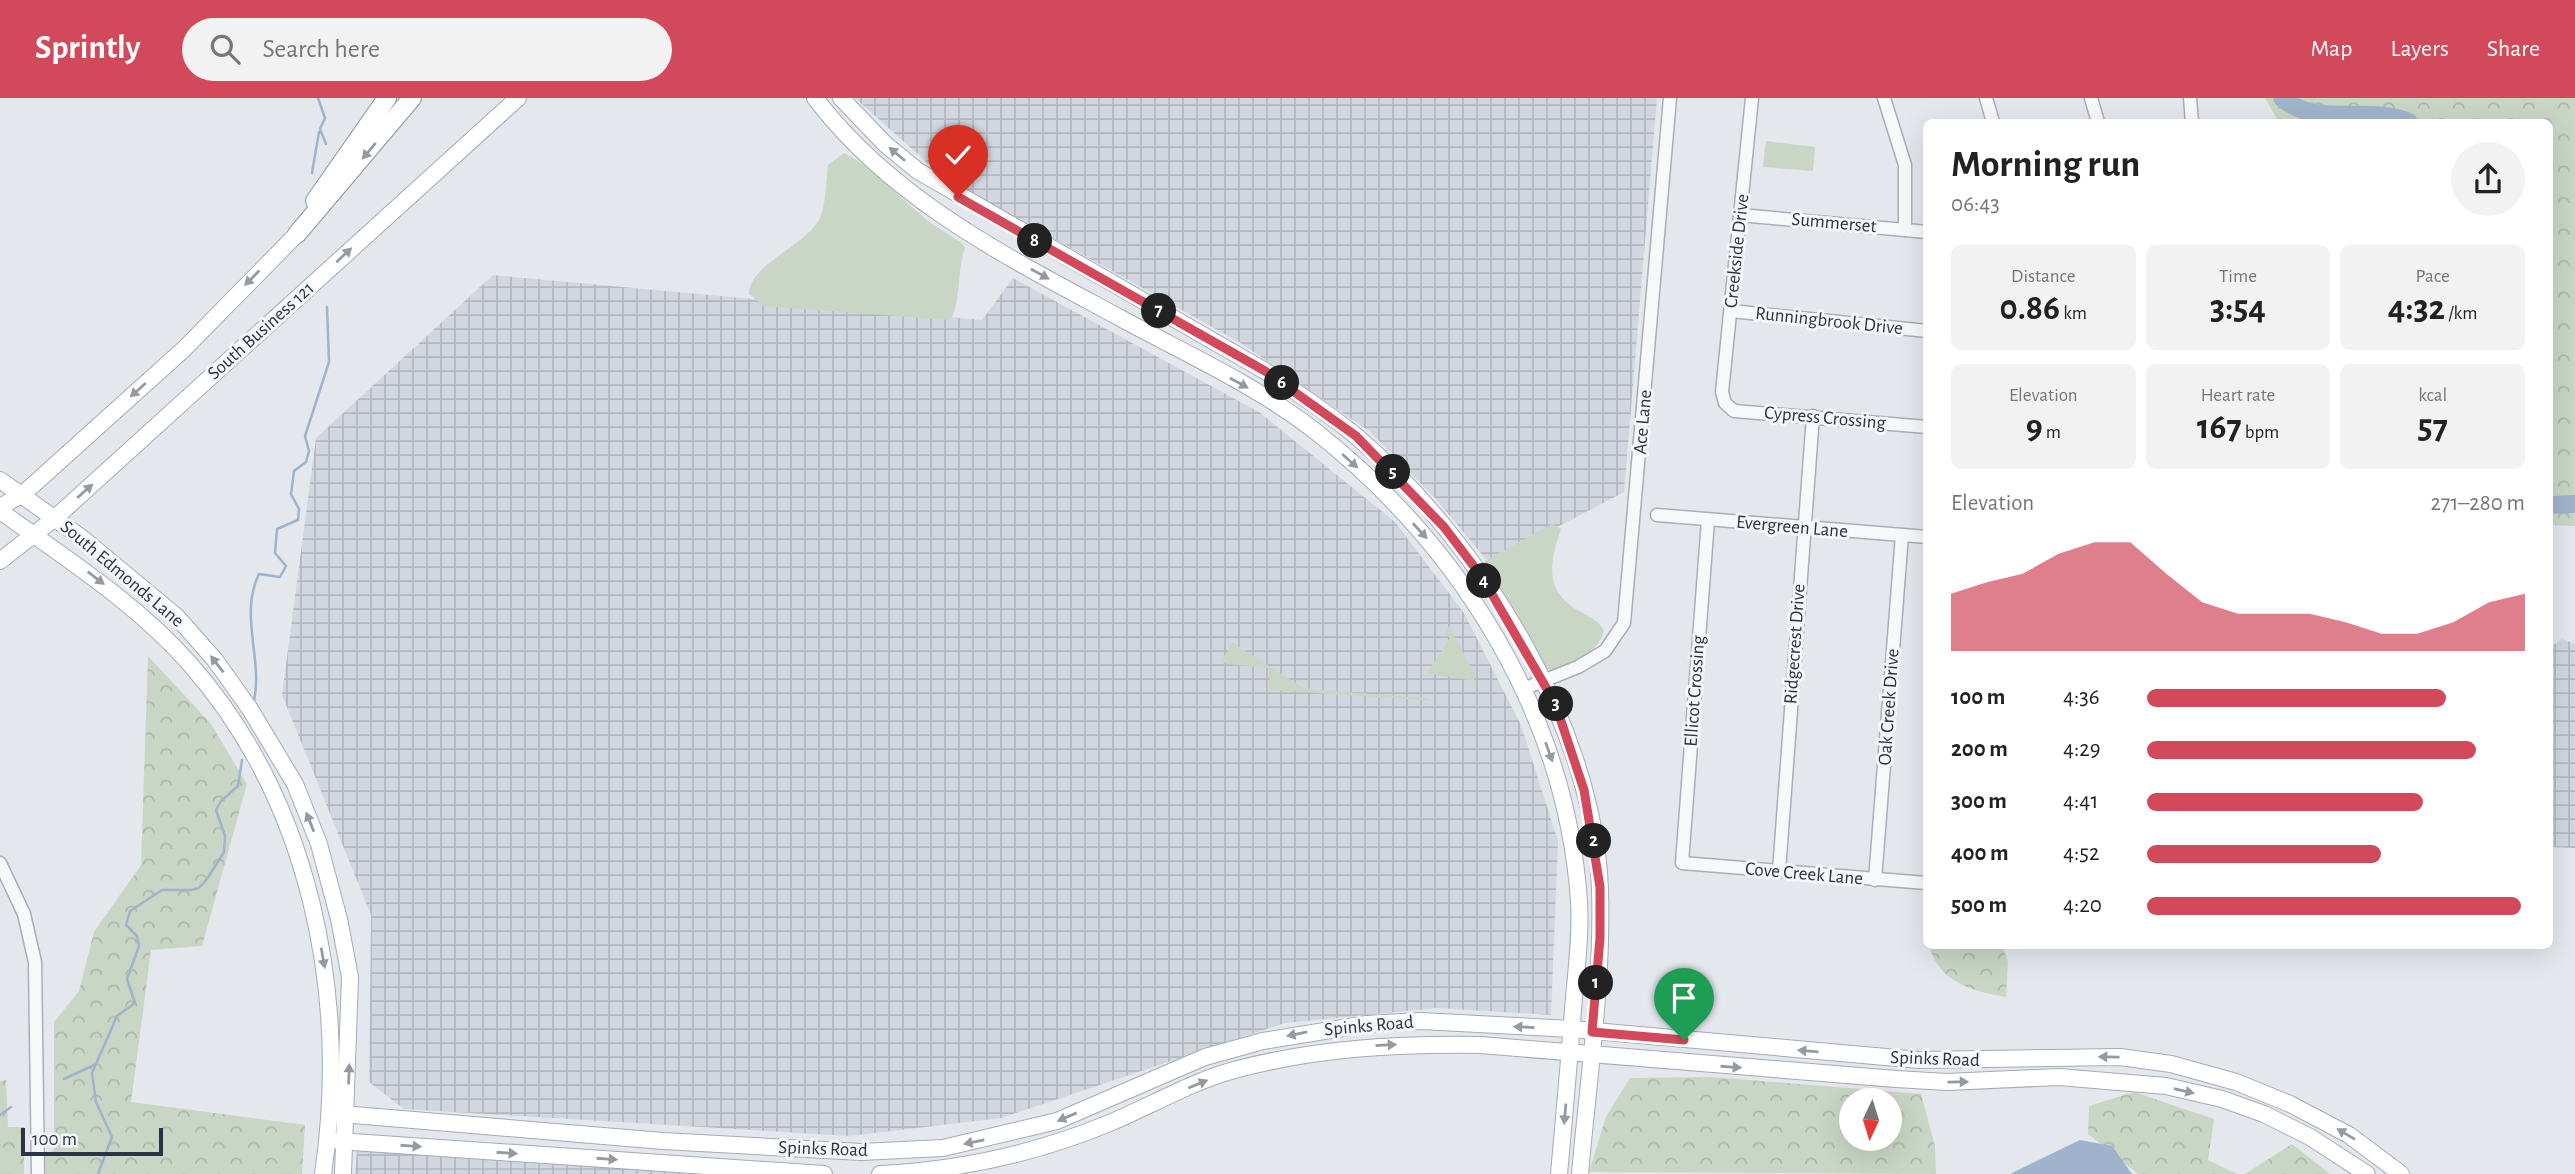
<!DOCTYPE html>
<meta charset="utf-8">
<style>
:root{--surface:#fff;--page:#f2f2f2;--text:#222;--muted:#767676;--accent:#d1495b}
body{margin:0;font-family:"Alegreya Sans",sans-serif;background:var(--page);color:var(--text);height:100vh;display:flex;flex-direction:column;font-size:26px;white-space:nowrap}
*{box-sizing:border-box;margin:0}
p{font-size:23px;color:var(--muted)}
.icon{flex:none;width:38px;height:38px;fill:none;stroke:currentColor;stroke-width:2;stroke-linecap:round;stroke-linejoin:round}
.map{position:relative;flex:1;overflow:hidden}
.side{position:absolute;left:1923px;top:21px;width:630px;height:830px;display:flex;flex-direction:column;background:var(--surface);border-radius:10px;box-shadow:0 7px 28px #0002}
.side>*{flex:none}
.needle{width:46px;rotate:184deg}
.buttons{position:absolute;left:1839px;top:990px;display:grid;gap:14px}
.buttons a{display:grid;place-items:center;width:63px;height:63px;border-radius:50%;background:var(--surface);box-shadow:0 7px 28px #0002;font-size:35px}
.scale{position:absolute;left:21px;bottom:18px;width:142px;box-sizing:border-box;padding-left:7px;border:4px solid #2b3445;border-top:0;font-size:19px;line-height:24px;white-space:nowrap;color:#2b3445;-webkit-text-stroke:5px #f4f6f9;paint-order:stroke}
.pin{position:absolute;display:grid;place-items:center;width:60px;height:60px;color:#fff;margin:-72px -30px;border-radius:50% 50% 50% 0;rotate:-45deg;box-shadow:0 0 7px #0007}
.pin .icon{rotate:45deg}
.km{position:absolute;width:35px;height:35px;margin:-18px;border-radius:50%;background:#222;color:#fff;font-size:19px;line-height:35px;text-align:center}
.round{display:grid;place-items:center;flex:none;width:74px;height:74px;border-radius:37px;background:var(--page)}
.overview{display:flex;align-items:center;justify-content:space-between;height:119px;padding:0 28px}
h1{font-size:38px;font-weight:600;line-height:52px}
.stats{display:grid;grid-template-columns:repeat(3,1fr);gap:10px;height:119px;padding:7px 28px}
.stats div{display:grid;align-content:center;border-radius:10px;background:var(--page);text-align:center}
.stats b{font-size:35px;font-weight:600}
.stats small{font-size:19px;font-weight:400}
.stats p{font-size:19px}
.chart{height:196px;padding:14px 28px}
.chart p{display:flex;justify-content:space-between}
.chart svg{width:100%;height:126px;margin-top:7px;fill:var(--accent);opacity:.7}
ul{padding:0 28px;list-style:none;font-size:23px}
li{display:grid;grid-template-columns:112px 84px 1fr;align-items:center;height:52px}
li i{height:18px;border-radius:9px;background:var(--accent)}
header{display:flex;align-items:center;gap:42px;box-sizing:border-box;height:98px;padding:0 35px;background:var(--accent);color:#fff}
header strong{font-size:33px}
nav{display:flex;gap:38px;margin-inline-start:auto;font-size:24px}
.search{width:490px;height:63px;background:var(--page);display:flex;align-items:center;gap:18px;box-sizing:border-box;padding:0 24px;border-radius:38px;color:var(--muted);font-size:26px}
.map>svg:first-child{display:block}
.industrial{fill:url(#industrial-grid)}
.grass{fill:#c9d6c5}
.forest{fill:url(#forest-crowns);fill-rule:evenodd}
.water{fill:#9fb4cc}
.lines{fill:none;stroke-linecap:round;stroke-linejoin:round}
.stream{stroke:#9fb4cc;stroke-width:2.5}
.river{stroke:#9fb4cc;stroke-width:18}
.minor-casing{stroke:#a9aeb7;stroke-width:15}
.major-casing{stroke:#a3abb8;stroke-width:18}
.highway-casing{stroke:#8b94a3;stroke-width:20}
.minor{stroke:#f7f8fa;stroke-width:12}
.major{stroke:#fff;stroke-width:16}
.highway{stroke:#fff;stroke-width:18}
.oneway{fill:#959aa2}
.route-casing{stroke:#fff;stroke-width:14}
.route{stroke:#d1495b;stroke-width:9}
.labels{text-anchor:middle;dominant-baseline:central;stroke-width:6;stroke-linejoin:round;paint-order:stroke}
.street-label{font-size:19px;fill:#2b3445;stroke:#f4f6f9}
</style>
<header>
<strong>Sprintly</strong>
<div class="search"><svg class="icon" aria-label="search" viewBox="0 0 24 24"><circle cx="10" cy="10" r="6"/><path d="M15 15l6 6"/></svg>Search here</div>
<nav><a>Map</a><a>Layers</a><a>Share</a></nav>
</header>
<div class="map">
<svg width="2575" height="1076" viewBox="0 0 2575 1076">
<defs>
<pattern id="industrial-grid" width="8" height="8" patternUnits="userSpaceOnUse" patternTransform="scale(1.75)"><rect width="8" height="8" fill="#d2d6de"/><path d="M0 4h8M4 0v8" fill="none" stroke="#b4b8c0"/></pattern>
<pattern id="forest-crowns" width="20" height="18" patternUnits="userSpaceOnUse" patternTransform="scale(1.75)"><rect width="20" height="18" fill="#c9d6c5"/><path d="M2 6a3 3 0 1 1 6 0M12 15a3 3 0 1 1 6 0" fill="none" stroke="#adb8ab"/></pattern>
</defs>
<rect width="100%" height="100%" fill="#e4e7ec"/>
<g class="industrial">
<path d="M855 0H1657L1624 394 1489 465 1436 401 1369 333 1239 244 942 78Z"/>
<path d="M493 177 982 222 1013 180 1259 314 1395 424 1464 515 1521 627 1558 743 1551 917 1437 910 1285 925 1001 1020 849 1038 404 1011 369 984 371 817 282 597 316 340Z"/>
<path d="M2562 541 2575 546V750L2550 749V549Z"/>
<path d="M357 1052 410 1053 729 1076H355Z"/>
</g>
<g class="grass">
<path d="M1766 43 1815 49 1813 73 1763 69Z"/>
<path d="M844 55 863 66 929 124 962 145 965 150C957 170 961 208 950 222L764 208 749 196C749 167 803 149 819 122 826 108 826 84 828 67Z"/>
<path d="M1552 426 1561 431C1550 463 1543 493 1579 513 1589 519 1600 523 1604 533 1598 556 1566 571 1544 572L1481 469 1483 464Z"/>
<path d="M1449 528 1475 577 1474 583 1427 575 1450 540 1444 535Z"/>
<path d="M1233 545 1305 591 1425 600 1435 603 1269 592V570L1227 566 1221 563Z"/>
</g>
<g class="forest">
<path d="M2265 0H2575V428L2550 427V24H2279Z"/>
<path d="M148 558 211 626 247 686 202 848 151 852 131 1004 305 1027 302 1076H46L45 1057 54 1052V924L79 893 94 834 141 767Z"/>
<path d="M1929 847H2002L2008 864 2006 899C1972 893 1939 885 1929 847Z"/>
<path d="M1712 979 1921 996 1935 1048 1936 1076 1589 1074 1606 1019 1630 980ZM1852 1003H1890V1041H1852Z"/>
<path d="M6 982 8 1029H24V1076H0V983Z"/>
<path d="M2134 994 2214 1021 2208 1062 2237 1076H2138L2088 1036 2089 1008Z"/>
<path d="M2292 1046 2330 1076H2245Z"/>
</g>
<path class="water" d="M2080 1042 2112 1048 2132 1076H2010Z"/>
<g class="lines">
<g class="stream">
<path d="M318 0 325 20 320 31 326 46"/>
<path d="M312 75 319 34"/>
<path d="M254 603C263 561 239 517 259 476L280 479 286 468 275 455 277 431 298 422 299 411 291 396 294 373 306 364 309 353 305 338 329 264 327 209"/>
<path d="M64 981 94 967"/>
<path d="M0 1017 11 1009"/>
<path d="M98 1076 112 1039 96 1004 92 975 117 918 135 905 127 881 139 848 137 838 126 827 130 813 162 792H191L199 790 207 781 224 754 225 738 216 712 221 703 238 688 242 662"/>
</g>
<g class="river">
<path d="M2282 0C2316 30 2369 7 2409 24"/>
<path d="M2550 407 2575 406"/>
</g>
<g class="minor-casing">
<g id="minor">
<path d="M1752 0 1722 294 1725 305 1734 313 1927 329"/>
<path d="M1884 0 1905 67V132"/>
<path d="M1986 0 1993 24"/>
<path d="M2091 0 2098 24"/>
<path d="M2190 0 2192 24"/>
<path d="M1740 117 1927 134"/>
<path d="M1731 213 1927 233"/>
<path d="M1657 417 1927 439"/>
<path d="M1708 422 1682 765 1926 785"/>
<path d="M1523 591 1578 569 1605 553 1624 525 1670 0"/>
<path d="M0 765 24 816 35 864 38 1076"/>
<path d="M1779 773 1813 318"/>
<path d="M1875 782 1902 437"/>
</g>
</g>
<g class="major-casing">
<g id="major">
<path d="M815 0C893 103 1011 161 1122 221 1187 256 1257 288 1315 333 1461 448 1566 616 1579 803 1581 839 1576 875 1573 911 1569 966 1564 1021 1559 1076"/>
<path d="M841 0 885 46 918 73 1265 273C1296 294 1327 314 1356 338 1479 443 1594 626 1600 792 1603 886 1588 982 1580 1076"/>
<path d="M0 382 82 440 177 519 215 562 250 611 295 686 319 746 339 821 350 879 343 1076"/>
<path d="M0 409 23 396 184 251 297 136"/>
<path d="M0 413C65 460 135 504 189 565 311 703 349 897 323 1076"/>
<path d="M0 463 55 420 518 0"/>
<path d="M330 1015 663 1043 861 1054 943 1050 1057 1023 1205 959 1263 943 1367 926 1421 923 1572 931 1919 962 2120 959 2171 966 2236 984 2290 1006 2349 1037 2401 1076"/>
<path d="M338 1043 824 1076"/>
<path d="M880 1076C959 1072 1038 1055 1112 1024 1152 1007 1191 984 1234 972 1316 950 1396 946 1480 947L1896 981 1947 984 2059 979 2166 988 2222 1001 2264 1016 2310 1039 2367 1076"/>
</g>
</g>
<g class="highway-casing">
<g id="highway">
<path d="M315 103 387 0"/>
<path d="M297 136 412 0"/>
</g>
</g>
<use href="#minor" class="minor"/>
<use href="#major" class="major"/>
<use href="#highway" class="highway"/>
</g>
<defs><path id="oneway-solid" d="M-6-.8H1V-3.2L6.5 0L1 3.2V.8H-6Z" transform="scale(1.75)"/></defs>
<g class="oneway">
<use href="#oneway-solid" transform="translate(369 53) rotate(130)"/>
<use href="#oneway-solid" transform="translate(897 56) rotate(-140)"/>
<use href="#oneway-solid" transform="translate(344 157) rotate(-43)"/>
<use href="#oneway-solid" transform="translate(1040 176) rotate(29)"/>
<use href="#oneway-solid" transform="translate(252 180) rotate(135)"/>
<use href="#oneway-solid" transform="translate(1239 285) rotate(29)"/>
<use href="#oneway-solid" transform="translate(138 292) rotate(138)"/>
<use href="#oneway-solid" transform="translate(1350 363) rotate(42)"/>
<use href="#oneway-solid" transform="translate(85 393) rotate(-42)"/>
<use href="#oneway-solid" transform="translate(1420 433) rotate(47)"/>
<use href="#oneway-solid" transform="translate(96 480) rotate(38)"/>
<use href="#oneway-solid" transform="translate(217 566) rotate(-128)"/>
<use href="#oneway-solid" transform="translate(1549 654) rotate(70)"/>
<use href="#oneway-solid" transform="translate(310 724) rotate(-112)"/>
<use href="#oneway-solid" transform="translate(323 860) rotate(80)"/>
<use href="#oneway-solid" transform="translate(1524 929) rotate(-177)"/>
<use href="#oneway-solid" transform="translate(1297 936) rotate(169)"/>
<use href="#oneway-solid" transform="translate(1386 947) rotate(-3)"/>
<use href="#oneway-solid" transform="translate(1808 953) rotate(-175)"/>
<use href="#oneway-solid" transform="translate(2109 959) rotate(-179)"/>
<use href="#oneway-solid" transform="translate(1731 969) rotate(4)"/>
<use href="#oneway-solid" transform="translate(349 976) rotate(-88)"/>
<use href="#oneway-solid" transform="translate(1958 984) rotate(-1)"/>
<use href="#oneway-solid" transform="translate(1198 986) rotate(-22)"/>
<use href="#oneway-solid" transform="translate(2184 993) rotate(13)"/>
<use href="#oneway-solid" transform="translate(1565 1016) rotate(95)"/>
<use href="#oneway-solid" transform="translate(1067 1019) rotate(157)"/>
<use href="#oneway-solid" transform="translate(2346 1036) rotate(-149)"/>
<use href="#oneway-solid" transform="translate(974 1044) rotate(169)"/>
<use href="#oneway-solid" transform="translate(411 1048) rotate(4)"/>
<use href="#oneway-solid" transform="translate(507 1055) rotate(4)"/>
<use href="#oneway-solid" transform="translate(607 1061) rotate(4)"/>
</g>
<g class="lines">
<g class="route-casing">
<path id="route" d="M958 99 1265 273 1356 338 1444 429 1482 479 1555 605 1584 692 1600 789V840L1592 934 1684 942"/>
</g>
<use href="#route" class="route"/>
</g>
<g class="labels">
<g class="street-label">
<text transform="translate(1834 125) rotate(5)">Summerset</text>
<text transform="translate(1737 153) rotate(-84)">Creekside Drive</text>
<text transform="translate(1829 223) rotate(6)">Runningbrook Drive</text>
<text transform="translate(261 233) rotate(-42)">South Business 121</text>
<text transform="translate(1825 320) rotate(5)">Cypress Crossing</text>
<text transform="translate(1643 324) rotate(-85)">Ace Lane</text>
<text transform="translate(1792 429) rotate(5)">Evergreen Lane</text>
<text transform="translate(122 476) rotate(40)">South Edmonds Lane</text>
<text transform="translate(1795 546) rotate(-86)">Ridgecrest Drive</text>
<text transform="translate(1695 593) rotate(-86)">Ellicot Crossing</text>
<text transform="translate(1889 609) rotate(-86)">Oak Creek Drive</text>
<text transform="translate(1804 776) rotate(5)">Cove Creek Lane</text>
<text transform="translate(1369 928) rotate(-5)">Spinks Road</text>
<text transform="translate(1935 961) rotate(2)">Spinks Road</text>
<text transform="translate(823 1051) rotate(2)">Spinks Road</text>
</g>
</g>
</svg>
<div class="buttons">
<a><svg class="needle" viewBox="-14 -14 28 28"><path d="M0-13l5 13h-10z" fill="#e53935"/><path d="M0 13l5-13h-10z" fill="#767676"/></svg></a>
</div>
<div class="scale">100 m</div>
<div class="pin" style="left:1684px;top:942px;background:#1e9e55"><svg class="icon" aria-label="arrive" viewBox="0 0 24 24"><path d="M6 21V4h12l-3 4 3 4H6"/></svg></div>
<div class="pin" style="left:958px;top:99px;background:#d93025"><svg class="icon" aria-label="check" viewBox="0 0 24 24"><path d="M5 12l5 5 9-10"/></svg></div>
<b class="km" style="left:1596px;top:885px">1</b>
<b class="km" style="left:1594px;top:743px">2</b>
<b class="km" style="left:1556px;top:606px">3</b>
<b class="km" style="left:1484px;top:483px">4</b>
<b class="km" style="left:1393px;top:374px">5</b>
<b class="km" style="left:1282px;top:285px">6</b>
<b class="km" style="left:1159px;top:213px">7</b>
<b class="km" style="left:1035px;top:143px">8</b>
<section class="side">
<div class="overview"><div><h1>Morning run</h1><p>06:43</p></div><a class="round"><svg class="icon" aria-label="share" viewBox="0 0 24 24"><path d="M12 15V3M7 8l5-5 5 5M5 13v7h14v-7"/></svg></a></div>
<div class="stats">
<div><p>Distance</p><b>0.86<small> km</small></b></div>
<div><p>Time</p><b>3:54</b></div>
<div><p>Pace</p><b>4:32<small> /km</small></b></div>
</div>
<div class="stats">
<div><p>Elevation</p><b>9<small> m</small></b></div>
<div><p>Heart rate</p><b>167<small> bpm</small></b></div>
<div><p>kcal</p><b>57</b></div>
</div>
<div class="chart"><p><span>Elevation</span>271–280 m</p>
<svg viewBox="0 0 160 44" preserveAspectRatio="none"><path d="M0 44V24L10 20L20 17L30 10L40 6L50 6L60 17L70 27L80 31L90 31L100 31L110 34L120 38L130 38L140 34L150 27L160 24V44z"/></svg>
</div>
<ul>
<li><b>100 m</b>4:36<i style="width:79%"></i></li>
<li><b>200 m</b>4:29<i style="width:87%"></i></li>
<li><b>300 m</b>4:41<i style="width:73%"></i></li>
<li><b>400 m</b>4:52<i style="width:62%"></i></li>
<li><b>500 m</b>4:20<i style="width:99%"></i></li>
</ul>
</section>
</div>
